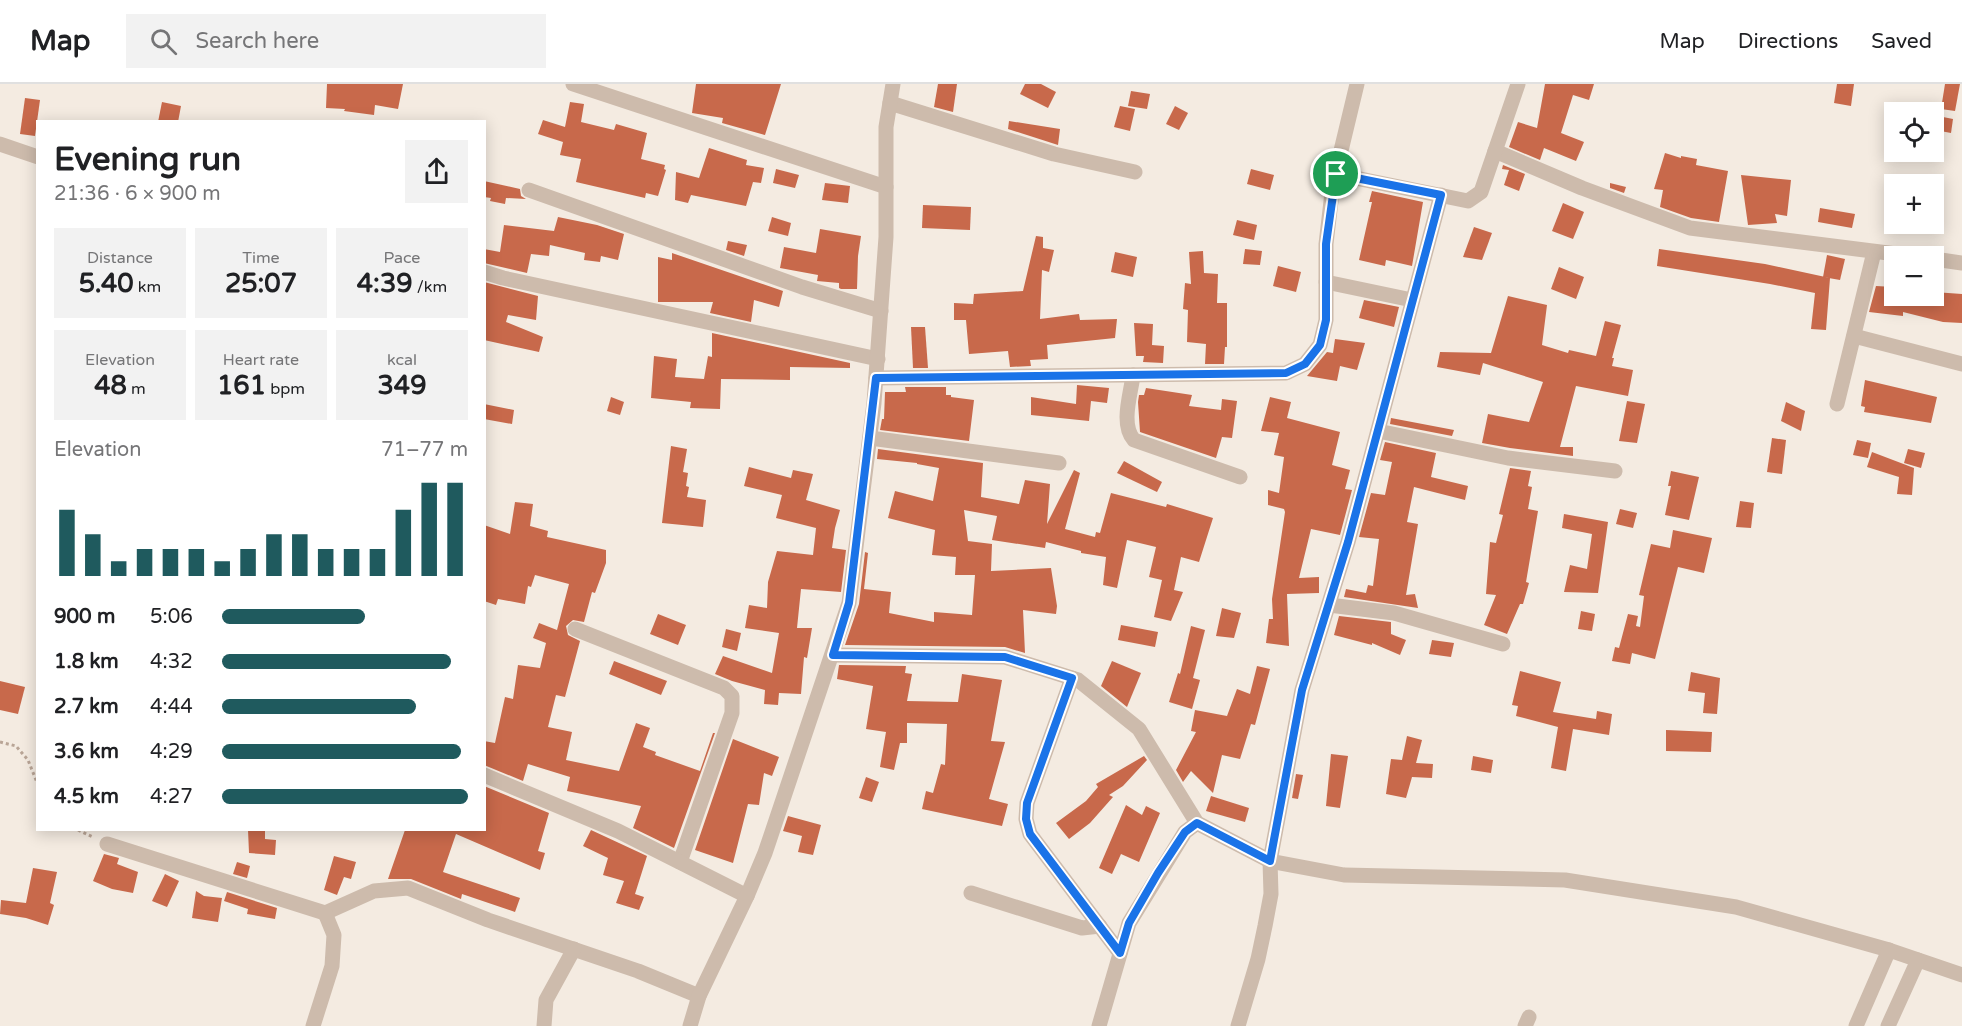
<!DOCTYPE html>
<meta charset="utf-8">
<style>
:root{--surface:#fff;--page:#f2f2f2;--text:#202124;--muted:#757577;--line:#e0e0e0;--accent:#1f5a5e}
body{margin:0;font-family:"Varela Round",sans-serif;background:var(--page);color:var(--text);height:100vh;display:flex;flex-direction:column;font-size:22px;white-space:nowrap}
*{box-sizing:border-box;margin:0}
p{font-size:20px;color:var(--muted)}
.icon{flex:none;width:33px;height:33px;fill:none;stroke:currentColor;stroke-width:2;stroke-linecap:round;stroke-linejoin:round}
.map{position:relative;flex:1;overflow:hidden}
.panel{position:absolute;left:36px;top:36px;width:450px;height:711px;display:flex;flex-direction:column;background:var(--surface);border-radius:0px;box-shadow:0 3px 15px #0003}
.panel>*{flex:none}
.buttons{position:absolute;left:1884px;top:18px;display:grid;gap:12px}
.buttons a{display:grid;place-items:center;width:60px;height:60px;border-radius:0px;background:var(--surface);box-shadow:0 3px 15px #0003;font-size:30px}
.pin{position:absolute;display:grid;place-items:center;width:51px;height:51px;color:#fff;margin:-26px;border:3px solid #fff;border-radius:50%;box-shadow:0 2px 6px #0007}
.round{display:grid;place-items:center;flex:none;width:63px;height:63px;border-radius:0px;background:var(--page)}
.summary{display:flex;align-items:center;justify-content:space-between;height:102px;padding:0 18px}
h1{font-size:33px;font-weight:800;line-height:45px}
.stats{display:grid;grid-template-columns:repeat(3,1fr);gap:9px;height:102px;padding:6px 18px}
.stats div{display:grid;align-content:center;border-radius:0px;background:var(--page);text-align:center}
.stats b{font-size:26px;font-weight:800}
.stats small{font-size:16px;font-weight:400}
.stats p{font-size:16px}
.chart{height:168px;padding:12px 18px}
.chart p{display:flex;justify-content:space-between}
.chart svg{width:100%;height:108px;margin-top:6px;stroke:var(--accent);stroke-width:6}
ul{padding:0 18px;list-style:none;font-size:20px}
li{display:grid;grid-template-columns:96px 72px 1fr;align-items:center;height:45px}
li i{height:15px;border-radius:8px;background:var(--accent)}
header{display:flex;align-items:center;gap:36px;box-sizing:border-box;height:84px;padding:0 30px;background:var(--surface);border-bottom:2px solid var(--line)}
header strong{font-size:28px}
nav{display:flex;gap:33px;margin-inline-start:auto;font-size:21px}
.search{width:420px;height:54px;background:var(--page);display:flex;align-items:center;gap:15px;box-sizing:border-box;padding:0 21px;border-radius:0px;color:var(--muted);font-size:22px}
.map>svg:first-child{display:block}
.building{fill:#c8694b}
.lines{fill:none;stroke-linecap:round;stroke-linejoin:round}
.path{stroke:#b9a596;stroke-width:3;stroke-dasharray:3 3;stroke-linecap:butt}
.minor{stroke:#cdbbac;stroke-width:15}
.route-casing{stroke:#fff;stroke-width:12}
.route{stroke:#1a73e8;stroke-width:8}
</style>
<header>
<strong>Map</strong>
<div class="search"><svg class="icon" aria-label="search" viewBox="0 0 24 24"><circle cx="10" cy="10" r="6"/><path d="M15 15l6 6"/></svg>Search here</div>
<nav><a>Map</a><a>Directions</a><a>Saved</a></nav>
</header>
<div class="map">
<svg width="1962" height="942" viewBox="0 0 1962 942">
<rect width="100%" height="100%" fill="#f4ebe1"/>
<g class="building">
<path d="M327 0H403L398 25 375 21 374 31 344 27 345 25 326 24Z"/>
<path d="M696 0H781L765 51 722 39 723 34 692 29Z"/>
<path d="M938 0H957L953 28 934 23Z"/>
<path d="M1025 0H1041L1056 8 1048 24 1020 10Z"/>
<path d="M1545 0H1594L1589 16 1573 11 1561 49 1584 58 1576 77 1544 64 1540 76 1509 63 1518 38 1537 44Z"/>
<path d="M1837 0H1854L1851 22 1834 19Z"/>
<path d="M1945 0H1960L1955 27 1941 25Z"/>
<path d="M1131 7 1150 10 1147 25 1128 22Z"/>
<path d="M25 14 40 16 35 52 20 50Z"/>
<path d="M162 18 181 22 178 38H158Z"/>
<path d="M570 18 584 20 581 38 614 46 616 40 647 49 641 75 665 81 664 85 666 86 658 112 646 109 645 114 576 98 581 75 560 71 563 58 538 50 543 36 565 43Z"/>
<path d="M1120 22 1135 25 1130 47 1114 43Z"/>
<path d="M1175 22 1188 29 1179 46 1166 40Z"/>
<path d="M1938 32 1953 35 1951 49 1935 46Z"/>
<path d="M1009 37 1060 45 1058 61 1008 45Z"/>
<path d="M709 64 747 76 746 81 764 84 761 99 753 98 746 122 691 111 688 119 675 116 676 88 699 94Z"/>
<path d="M1665 69 1681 74V72L1697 75 1696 81 1728 87 1719 138 1691 134 1660 123 1663 106 1654 105Z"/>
<path d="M1503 81 1525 90 1519 107 1504 101 1509 86 1502 85Z"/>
<path d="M776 85 799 91 795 104 773 99Z"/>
<path d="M1251 85 1274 91 1270 106 1247 100Z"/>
<path d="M1741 91 1791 96 1787 132 1775 130 1777 139 1748 141Z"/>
<path d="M484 97 520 105 521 112 526 115 506 114 505 120 490 117 491 114 484 113Z"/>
<path d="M825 99 850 102 848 119 822 116Z"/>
<path d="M1610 99 1626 103 1624 109 1610 104Z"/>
<path d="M1372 107 1423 118 1412 182 1386 176 1385 182 1359 176 1372 118H1369Z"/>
<path d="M1563 119 1584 128 1573 155 1552 147Z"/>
<path d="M923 121 971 123 970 146 922 144Z"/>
<path d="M1820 124 1855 130 1852 144 1818 138Z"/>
<path d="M558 133 597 141 624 150 618 176 601 172 600 178 584 176 585 169 550 161 549 172 531 170 527 189 484 179V165L500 168 504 141 554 147Z"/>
<path d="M772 133 791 139 788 152 768 147Z"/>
<path d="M1237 136 1257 141 1254 156 1233 151Z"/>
<path d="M1474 143 1492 149 1482 176 1463 173Z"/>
<path d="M820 145 861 152 858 172 857 205H841L839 204V199L817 197 818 191 780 184 784 163 816 169Z"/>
<path d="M1036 152 1043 153V164L1054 166 1049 188 1042 186 1040 235 1079 230 1080 236 1117 235 1115 254 1047 261 1048 275 1030 276 1031 282 1010 283 1008 267 969 270 966 236H954V219L973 220 974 210 1023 207Z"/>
<path d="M728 157 747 161 744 172 726 166Z"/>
<path d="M1245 165 1262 167 1260 181 1243 180Z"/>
<path d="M1659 165 1765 180 1830 194 1826 246 1811 245 1815 209 1770 200 1657 182Z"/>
<path d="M1203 167 1204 189 1218 190 1217 219H1227V263H1225L1224 280H1205L1206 260 1187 258 1188 226 1183 225 1185 199 1191 200 1189 168Z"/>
<path d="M1115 168 1137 173 1133 193 1111 188Z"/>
<path d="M672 169 783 207 779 223 754 216 751 238 710 229 713 218H658V173L672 176Z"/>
<path d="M1827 171 1845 175 1840 196 1823 193Z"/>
<path d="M1278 182 1301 188 1296 208 1273 202Z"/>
<path d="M1559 183 1584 193 1576 215 1551 205Z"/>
<path d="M484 198 538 212 536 236 508 231 506 238 543 253 539 268 484 256Z"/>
<path d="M1876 202 1894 203V212H1934V208L1962 210V239L1943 238 1903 228V232L1869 228Z"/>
<path d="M1508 212 1547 221 1542 261 1568 269 1569 266 1596 272 1605 237 1621 241 1612 274H1614L1612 282 1633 286 1628 312 1576 302 1560 363H1573V372L1510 364 1482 359 1488 330 1529 338 1543 298 1483 279 1480 291 1437 283 1440 268 1491 269Z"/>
<path d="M1364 216 1399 223 1394 243 1359 234Z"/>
<path d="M1134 239 1153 240 1152 261 1164 262 1163 279 1143 278 1144 272H1136Z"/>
<path d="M911 243H925L928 284H913Z"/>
<path d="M712 249 850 279V284L790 283V296L721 295 720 325 690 324 691 318 651 314 654 272 677 275 675 293 704 295 708 272 712 273Z"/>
<path d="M1335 255 1365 259 1357 286 1340 282 1337 297 1307 292 1327 268 1333 269Z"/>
<path d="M1865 296 1937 313 1931 339 1864 328 1865 323 1861 322Z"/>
<path d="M1077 301 1109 304 1107 319 1091 317 1089 337 1031 331V313L1076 320Z"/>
<path d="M905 303H946V311H951V313L974 316 969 357 880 346 882 335H884L885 308H906Z"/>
<path d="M1146 304 1192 311 1189 322 1221 326 1222 315 1237 317 1232 354 1222 353 1216 374 1140 348 1138 318 1139 311H1144Z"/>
<path d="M611 313 624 318 620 331 607 327Z"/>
<path d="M1270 313 1291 318 1287 334 1340 348 1332 381 1350 386 1345 405 1352 406 1340 451 1311 445 1299 494 1319 493V509L1287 510 1289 562 1266 559 1269 535H1273L1272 515 1285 428 1284 425 1268 421V406L1279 409 1284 373 1274 371 1279 349 1261 347Z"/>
<path d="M1627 317 1645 320 1637 359 1619 357Z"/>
<path d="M1786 318 1805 327 1801 347 1781 337Z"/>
<path d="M484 320 514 326 512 340 484 335Z"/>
<path d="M1391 334 1454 346 1452 352 1390 340Z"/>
<path d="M1772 354 1786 356 1782 390 1767 388Z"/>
<path d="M1857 356 1871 359 1868 374 1853 371Z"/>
<path d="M1385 358 1436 369 1431 393 1468 402 1465 416 1414 403 1407 438 1418 440 1406 511 1415 510 1418 524 1344 513 1346 505 1366 509 1368 501 1373 502 1379 455 1359 453 1371 409 1385 411 1392 378 1380 376Z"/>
<path d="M671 362 687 365 683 388 688 389 686 402 689 403 687 413 706 416 703 443 662 439Z"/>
<path d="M878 365 983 379 981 413 1019 420 1025 396 1050 400 1047 440 1074 386 1080 389 1065 445 1095 453 1096 448 1100 449 1111 409 1166 423 1167 420 1213 434 1199 478 1181 473 1174 506 1183 508 1171 537 1154 533 1162 496 1149 493 1156 463 1127 456 1117 504 1103 501 1106 473 1081 469V467L1046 458 1045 464 992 456 997 432 964 426 968 457 992 460 991 487 1051 484 1057 522 1056 530 1023 526 1025 569 1005 563 845 561 859 520 865 468 868 469 864 505 891 508 889 529 934 538V528L972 531 975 491H955L956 473 932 471 935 446 888 434 895 407 933 417 939 384 917 380V379L877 375Z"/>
<path d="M1908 365 1925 369 1921 384 1904 379Z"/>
<path d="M1872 368 1914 384 1912 411 1897 410 1899 393 1867 383Z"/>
<path d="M1124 377 1162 398 1157 408 1117 389Z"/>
<path d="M749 383 791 394 793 386 813 390 806 416 840 426 835 444 832 464 846 466 841 508 801 505 797 544H812L807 574 804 573 801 610 779 609 778 621 764 620 765 606 732 597 715 590 723 572 772 589 779 549 745 544 749 521 767 524 768 498 777 467 813 471 816 444 776 434 782 411 744 402Z"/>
<path d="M1510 384 1531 387 1528 402 1532 403 1528 425 1538 427 1526 498 1529 499 1523 520H1520L1507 550 1484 541 1496 511 1486 510 1490 458 1496 459 1503 431 1499 430Z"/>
<path d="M1671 387 1699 393 1689 436 1665 431 1671 402H1668Z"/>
<path d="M1740 417 1754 419 1751 444 1736 443Z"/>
<path d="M515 418 533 420 530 442 548 447 547 453 606 466V479L595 509 592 508 584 538 573 536 566 542 568 551 580 557 565 613 556 611 548 643 572 648 566 676 619 687 636 639 650 644 643 663 656 668 655 671 700 687 713 649H715L674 764 633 744 641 722 567 707 570 693 528 680 523 697 484 681V657L495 659 505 613 513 615 518 581 540 584 546 559 533 554 539 539 557 546 569 500 535 491 531 503 528 502 525 520 498 515 496 521 484 517V441L510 450Z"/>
<path d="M1620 425 1637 429 1633 444 1616 440Z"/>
<path d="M1564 430 1608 438 1598 509 1564 508 1570 481 1587 485 1592 450 1562 444Z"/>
<path d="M1673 446 1712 454 1704 489 1678 483 1655 575 1632 569 1630 580 1612 577 1615 563 1619 564 1628 530 1638 532 1636 542 1640 543 1644 512 1639 511 1651 460 1670 464Z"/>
<path d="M1222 524 1241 529 1234 554 1216 552Z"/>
<path d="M1581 527 1595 530 1592 547 1578 545Z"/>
<path d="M658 530 686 541 678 561 650 550Z"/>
<path d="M1339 532 1391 538V550L1406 556 1400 571 1372 559V561L1334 551Z"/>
<path d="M1121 541 1158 548 1155 563 1118 556Z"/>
<path d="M1191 542 1205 546 1193 594 1200 596 1192 625 1169 618 1178 589 1180 590Z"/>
<path d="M726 545 741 549 737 567 722 563Z"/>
<path d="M1432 556 1454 559 1451 573 1429 570Z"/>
<path d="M614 577 667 597 661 611 609 590Z"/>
<path d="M1112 577 1141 589 1127 623 1101 602Z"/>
<path d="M839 581 906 582 905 589 912 590 907 617 958 618 962 590 1002 596 991 657 1005 658 989 715 1008 720 1002 742 922 725 926 707 933 709 941 680 945 681 947 640 907 639V659H900L894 686 880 683 886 648 866 645 873 602 837 595Z"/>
<path d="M1257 582 1270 585 1255 641 1251 640 1240 675 1222 671 1213 709 1191 687 1183 698 1176 686 1196 648 1191 647 1195 626 1227 632 1237 605 1250 610Z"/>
<path d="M1520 587 1561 598 1553 628 1596 635 1597 627 1612 630 1609 651 1573 645 1566 687 1551 684 1558 643 1516 632 1518 622 1512 621Z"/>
<path d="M1691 588 1720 594 1717 630 1703 629 1705 609 1688 607Z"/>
<path d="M0 597 25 603 18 630 0 626Z"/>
<path d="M1666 646 1712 648 1711 668 1666 667Z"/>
<path d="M1407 652 1422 656 1416 679 1433 680 1432 694 1412 693 1406 714 1386 710 1391 675 1402 676Z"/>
<path d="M733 655 779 673 772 692 764 689 759 721 748 720 733 779 695 766Z"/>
<path d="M1331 670 1348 672 1340 724 1326 722Z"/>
<path d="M1144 672 1147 676 1123 702 1109 711 1113 713 1090 739 1069 755 1056 739 1086 717 1098 703 1096 700Z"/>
<path d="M1473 672 1493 676 1491 689 1471 686Z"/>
<path d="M1296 690 1303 691 1298 715 1292 714Z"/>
<path d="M866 693 879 698 872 718 859 714Z"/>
<path d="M484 702 549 729 538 767 545 769 540 786 456 750 443 788 520 814 515 828 462 810 461 815 411 795H388L405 746H484Z"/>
<path d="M1211 712 1249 724 1245 738 1206 727Z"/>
<path d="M1126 721 1142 731 1146 722 1160 729 1139 778 1121 770 1112 790 1099 784Z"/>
<path d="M788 732 821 741 813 771 798 768 802 752 783 747Z"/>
<path d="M248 746H265V755L276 756 275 771 249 769Z"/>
<path d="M591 746 647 772 635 810 644 813 639 826 616 819 624 797 603 791 608 774 583 762Z"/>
<path d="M104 770 119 774 117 780 138 788 133 809 112 805 93 797Z"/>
<path d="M334 772 356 778 351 795 344 793 337 811 324 806Z"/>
<path d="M237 778 250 782 247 794 233 790Z"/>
<path d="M33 784 57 788 50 819 54 821 48 841 26 834 0 830 1 816 26 819Z"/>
<path d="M165 790 179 797 167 823 152 817Z"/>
<path d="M196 807 204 812 222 814 218 838 192 834Z"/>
<path d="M227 808 277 824 275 835 247 830 248 825 224 817Z"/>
</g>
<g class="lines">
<g class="path">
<path d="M0 658 16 662 28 676 38 701"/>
<path d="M78 746 93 753"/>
</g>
<g class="minor">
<path d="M573 0 886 103"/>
<path d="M890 19 1054 70 1135 88"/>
<path d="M0 60 38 73"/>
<path d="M1495 67 1582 104 1690 144 1912 172"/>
<path d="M1336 90 1468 117 1481 108 1518 0"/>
<path d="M529 106 802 203 881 227"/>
<path d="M1934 175 1962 179"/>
<path d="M484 188 503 194 878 275"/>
<path d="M1326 198 1412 216"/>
<path d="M1854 252 1962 280"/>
<path d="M1133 291C1131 310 1120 340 1134 356L1240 393"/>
<path d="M876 294 1286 289 1305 280 1320 261 1326 236V160L1333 100 1357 0"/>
<path d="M1837 320 1874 168"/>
<path d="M1378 347 1508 374 1615 387"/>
<path d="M870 354 1059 379"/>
<path d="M1329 521 1394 529 1503 560"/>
<path d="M575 545 724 604 732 612V629L680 778"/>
<path d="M833 571 1005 573 1078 596 1139 645 1197 739 1270 777 1344 791 1565 796 1736 823 1889 866 1962 891"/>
<path d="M1072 594 1027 719 1026 735 1030 750 1120 869"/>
<path d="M484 691 618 747 747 812"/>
<path d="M107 760 325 829 374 807 408 804 488 836 638 887 699 912"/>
<path d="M971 809 1082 844 1100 842"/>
<path d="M313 942 332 882 334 851 325 829"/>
<path d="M544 942 546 916 574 865"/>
<path d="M690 942 699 912 747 812 765 769 849 519 874 319 886 153V43L893 0"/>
<path d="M1099 942 1129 839 1185 748 1197 739"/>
<path d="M1238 942 1258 875 1265 842 1271 810 1270 777 1302 606 1348 458 1441 111"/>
<path d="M1525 942 1529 933"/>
<path d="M1856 942 1889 866"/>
<path d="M1888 942 1918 876"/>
</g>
</g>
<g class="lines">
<g class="route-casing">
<path id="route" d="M1336 90 1441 111 1348 458 1302 606 1270 777 1197 739 1185 748 1158 789 1129 839 1120 869 1030 750 1026 735 1027 719 1072 594 1005 573 833 571 849 519 876 294 1286 289 1305 280 1320 261 1326 236V160Z"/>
</g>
<use href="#route" class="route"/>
</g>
</svg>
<div class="buttons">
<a><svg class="icon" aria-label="locate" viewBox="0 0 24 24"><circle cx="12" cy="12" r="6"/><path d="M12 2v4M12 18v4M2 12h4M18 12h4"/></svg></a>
<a>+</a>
<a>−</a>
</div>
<div class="pin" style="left:1336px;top:90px;background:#1e9e55"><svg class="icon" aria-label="arrive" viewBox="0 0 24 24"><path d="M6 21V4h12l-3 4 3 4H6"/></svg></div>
<section class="panel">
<div class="summary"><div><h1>Evening run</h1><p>21:36 · 6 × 900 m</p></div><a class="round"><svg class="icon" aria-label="share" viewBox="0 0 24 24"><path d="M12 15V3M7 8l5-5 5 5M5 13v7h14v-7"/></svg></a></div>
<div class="stats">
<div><p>Distance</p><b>5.40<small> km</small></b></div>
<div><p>Time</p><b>25:07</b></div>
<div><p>Pace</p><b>4:39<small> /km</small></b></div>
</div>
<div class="stats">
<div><p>Elevation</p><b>48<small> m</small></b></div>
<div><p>Heart rate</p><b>161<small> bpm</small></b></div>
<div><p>kcal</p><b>349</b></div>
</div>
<div class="chart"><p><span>Elevation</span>71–77 m</p>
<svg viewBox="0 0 160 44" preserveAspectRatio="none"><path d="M5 44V17M15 44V27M25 44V38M35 44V33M45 44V33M55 44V33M65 44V38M75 44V33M85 44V27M95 44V27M105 44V33M115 44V33M125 44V33M135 44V17M145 44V6M155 44V6"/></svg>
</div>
<ul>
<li><b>900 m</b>5:06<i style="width:58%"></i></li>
<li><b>1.8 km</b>4:32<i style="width:93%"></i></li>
<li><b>2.7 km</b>4:44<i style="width:79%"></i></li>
<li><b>3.6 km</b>4:29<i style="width:97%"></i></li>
<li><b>4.5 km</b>4:27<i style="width:100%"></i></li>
</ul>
</section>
</div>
